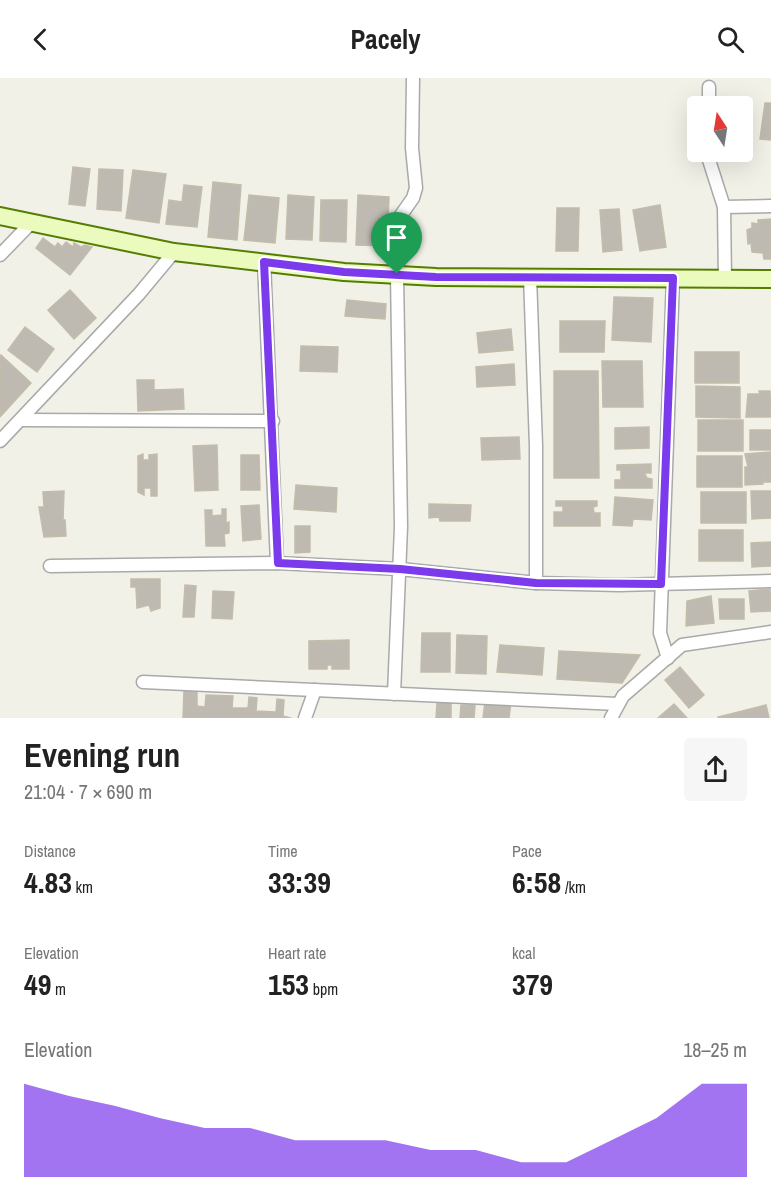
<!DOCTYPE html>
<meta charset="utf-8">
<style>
:root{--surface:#fff;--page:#f6f6f6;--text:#222;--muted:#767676;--accent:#7c3aed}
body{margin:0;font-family:"Archivo Narrow",sans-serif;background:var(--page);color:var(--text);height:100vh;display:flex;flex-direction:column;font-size:22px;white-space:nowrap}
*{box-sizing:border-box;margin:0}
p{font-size:20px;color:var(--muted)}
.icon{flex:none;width:33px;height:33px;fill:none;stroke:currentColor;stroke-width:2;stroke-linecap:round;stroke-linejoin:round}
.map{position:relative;height:640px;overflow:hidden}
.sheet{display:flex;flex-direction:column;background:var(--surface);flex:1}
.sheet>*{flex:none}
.needle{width:39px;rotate:348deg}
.controls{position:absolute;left:687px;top:18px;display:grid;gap:12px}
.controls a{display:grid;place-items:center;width:66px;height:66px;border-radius:6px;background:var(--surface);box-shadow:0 6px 24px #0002;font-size:30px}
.pin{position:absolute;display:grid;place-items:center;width:51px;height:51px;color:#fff;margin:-62px -26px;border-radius:50% 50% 50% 0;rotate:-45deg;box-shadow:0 0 6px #0007}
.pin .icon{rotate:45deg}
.round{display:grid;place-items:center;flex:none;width:63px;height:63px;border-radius:6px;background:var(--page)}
.headline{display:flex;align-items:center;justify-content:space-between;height:102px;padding:0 24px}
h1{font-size:33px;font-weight:700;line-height:45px}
.stats{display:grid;grid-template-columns:repeat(3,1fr);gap:9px;height:102px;padding:6px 24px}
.stats div{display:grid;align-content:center}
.stats b{font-size:30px;font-weight:700}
.stats small{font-size:16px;font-weight:400}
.stats p{font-size:16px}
.chart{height:168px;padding:12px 24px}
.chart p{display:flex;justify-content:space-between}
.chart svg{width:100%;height:108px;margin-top:6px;fill:var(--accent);opacity:.7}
header{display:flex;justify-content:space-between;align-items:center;height:78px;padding:0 24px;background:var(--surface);font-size:27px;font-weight:700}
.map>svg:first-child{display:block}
.building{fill:#bfbab1;stroke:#c4bcaa;stroke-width:1.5}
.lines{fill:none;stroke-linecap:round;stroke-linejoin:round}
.street-casing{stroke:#a9a9a9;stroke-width:15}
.secondary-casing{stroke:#547e03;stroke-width:20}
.street{stroke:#fff;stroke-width:12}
.secondary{stroke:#eafbbd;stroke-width:16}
.route-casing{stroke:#fff;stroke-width:12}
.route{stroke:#7c3aed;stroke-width:8}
</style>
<header><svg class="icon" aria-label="back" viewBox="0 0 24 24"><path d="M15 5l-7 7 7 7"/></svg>Pacely<svg class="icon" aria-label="search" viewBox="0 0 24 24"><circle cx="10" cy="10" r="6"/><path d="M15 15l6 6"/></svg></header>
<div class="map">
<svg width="771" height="640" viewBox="0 0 771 640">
<rect width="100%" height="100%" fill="#f2f1e8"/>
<g class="building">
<path d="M765 25H771V62L760 61Z"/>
<path d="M73 89 90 91 85 128 69 126Z"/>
<path d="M99 91 123 92 121 133 97 131Z"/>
<path d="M133 92 166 96 159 145 126 140Z"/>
<path d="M213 104 241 107 237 162 208 159Z"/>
<path d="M184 107 202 109 197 149 166 146 169 122 182 124Z"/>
<path d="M249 117 279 120 275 165 244 162Z"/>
<path d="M288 117 314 119 312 162 286 161Z"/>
<path d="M358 117 389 119 387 168 356 167Z"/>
<path d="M321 122H347L346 164 320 163Z"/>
<path d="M660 127 666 169 640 173 633 132Z"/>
<path d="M557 130H579L578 173H556Z"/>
<path d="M619 131 622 172 603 174 600 132Z"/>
<path d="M771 141V181H764L763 175 752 174 751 165 748 166 747 152 752 150V145L758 146V142Z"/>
<path d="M43 160 55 169 58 165 62 169 66 164 73 169 74 165 81 169 85 167 92 169 70 197 36 170Z"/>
<path d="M70 212 96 240 74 261 48 232Z"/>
<path d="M614 219 653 220 651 264 612 262Z"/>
<path d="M347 222 386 226 385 241 345 238Z"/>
<path d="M560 243H605L604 274H560Z"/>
<path d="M25 249 54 271 37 294 8 272Z"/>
<path d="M511 251 513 272 479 275 477 255Z"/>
<path d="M301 268 338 269 337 294 300 293Z"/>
<rect x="695" y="274" width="44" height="31"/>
<path d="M1 277 31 305 0 339V279Z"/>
<path d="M602 283H642L643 329H603Z"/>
<path d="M514 286 515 307 477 309 476 289Z"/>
<path d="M554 293H598L599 400H554Z"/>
<path d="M137 302H154V312L183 311 184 331 138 333Z"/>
<path d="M696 308 740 309V340L696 339Z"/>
<path d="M759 313H770L771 339H746L748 316H760Z"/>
<rect x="698" y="342" width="45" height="31"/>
<path d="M649 349V370L615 371V350Z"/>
<rect x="750" y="352" width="21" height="20"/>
<path d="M519 359 520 381 482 382 481 360Z"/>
<path d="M217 367 218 412 195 413 193 368Z"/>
<path d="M771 374V404H764L763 396V406L745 407V389H748L745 376Z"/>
<path d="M143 376V382H149V377L157 376V418H151V410H144V417L138 414V378Z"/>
<path d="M241 377H259L260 412H241Z"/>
<rect x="697" y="378" width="45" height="31"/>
<path d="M651 386V395H644L647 400 652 401V410H615V402H621V392H617V387Z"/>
<path d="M296 407 337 410 336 434 294 431Z"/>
<path d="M64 413 63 442H65L66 458 44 459 39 429H44L43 414Z"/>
<path d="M751 413H771V440L752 441Z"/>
<rect x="701" y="414" width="45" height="31"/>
<path d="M615 419 653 422 651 442 633 441 632 448 613 447Z"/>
<path d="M556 423H597V428L593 429 594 435H600V448H554V434H563V428H556Z"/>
<path d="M429 426 471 427 470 443H440L439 439 429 440Z"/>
<path d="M259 427 261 461 243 463 241 428Z"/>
<path d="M222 431H226V445L229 444V455L224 456 225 468H206L205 432H212V438L222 437Z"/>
<path d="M295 448H310V474L295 475Z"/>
<rect x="699" y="452" width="44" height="31"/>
<path d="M771 464V488L752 489 751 465Z"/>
<path d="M131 501H160V530L151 533 149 527 137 530 136 509H131Z"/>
<path d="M185 507 196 508 194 539H183Z"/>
<path d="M770 511 771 533 751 534 749 513Z"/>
<path d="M213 513 234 514 232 541 212 540Z"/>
<path d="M711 518 714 545 686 548 687 523Z"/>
<path d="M719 521H744V541H720Z"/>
<path d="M422 555H450V594H421Z"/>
<path d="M457 557 487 558 486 596 456 595Z"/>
<path d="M349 562V591H332V587H327V591H309V563Z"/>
<path d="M500 567 544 570 542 597 497 594Z"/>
<path d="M559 573 640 577 622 605 557 601Z"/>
<path d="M680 589 704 617 689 630 665 602Z"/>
<path d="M184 612H197V628L205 629 206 617 233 618 232 630H248L249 619 257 620 256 633 276 634 277 621 284 622 283 638 291 640H183Z"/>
<path d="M437 624H451V640H436Z"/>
<path d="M485 624H511L509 640H483Z"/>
<path d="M674 626 687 640H658Z"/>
<path d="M461 627H475L474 640H460Z"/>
<path d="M766 627 769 640H718V639Z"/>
</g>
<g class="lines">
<g class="street-casing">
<g id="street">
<path d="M709 28V9"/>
<path d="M709 74V82L724 129 725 202"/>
<path d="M724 129 771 128"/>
<path d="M0 177 31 145"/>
<path d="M264 184 277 485"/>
<path d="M530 198 536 368V505"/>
<path d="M21 342 273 343"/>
<path d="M0 363 139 216 174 174"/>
<path d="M50 488 277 485 400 491 536 505 619 507 771 503"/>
<path d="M668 580 660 555 673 200"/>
<path d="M143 604 618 626"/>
<path d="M394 616 401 449 397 196 399 140 413 120 416 110 412 70 413 0"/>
<path d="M305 640 315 612"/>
<path d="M611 640 623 618 682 567 771 554"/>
</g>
</g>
<g class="secondary-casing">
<path id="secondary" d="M0 138 174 174 344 194 436 199 771 201"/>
</g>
<use href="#street" class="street"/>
<use href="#secondary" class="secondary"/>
</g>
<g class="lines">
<g class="route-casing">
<path id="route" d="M264 184 344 194 436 199 673 200 661 506 536 505 400 491 278 485Z"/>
</g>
<use href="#route" class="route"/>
</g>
</svg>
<div class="controls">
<a><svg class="needle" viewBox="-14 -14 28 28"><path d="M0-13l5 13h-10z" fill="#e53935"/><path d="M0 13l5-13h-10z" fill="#767676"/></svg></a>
</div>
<div class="pin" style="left:397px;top:196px;background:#1e9e55"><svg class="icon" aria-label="arrive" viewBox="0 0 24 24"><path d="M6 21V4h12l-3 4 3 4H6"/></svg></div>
</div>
<section class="sheet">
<div class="headline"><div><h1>Evening run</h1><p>21:04 · 7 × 690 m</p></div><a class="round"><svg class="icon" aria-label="share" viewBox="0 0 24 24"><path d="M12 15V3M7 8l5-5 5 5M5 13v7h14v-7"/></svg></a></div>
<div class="stats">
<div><p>Distance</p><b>4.83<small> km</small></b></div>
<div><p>Time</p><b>33:39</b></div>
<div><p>Pace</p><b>6:58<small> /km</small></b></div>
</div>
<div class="stats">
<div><p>Elevation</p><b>49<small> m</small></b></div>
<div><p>Heart rate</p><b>153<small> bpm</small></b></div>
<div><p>kcal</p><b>379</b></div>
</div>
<div class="chart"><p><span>Elevation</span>18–25 m</p>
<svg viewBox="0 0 160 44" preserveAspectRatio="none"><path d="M0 44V6L10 11L20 15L30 20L40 24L50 24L60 29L70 29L80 29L90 33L100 33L110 38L120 38L130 29L140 20L150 6L160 6V44z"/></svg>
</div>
</section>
